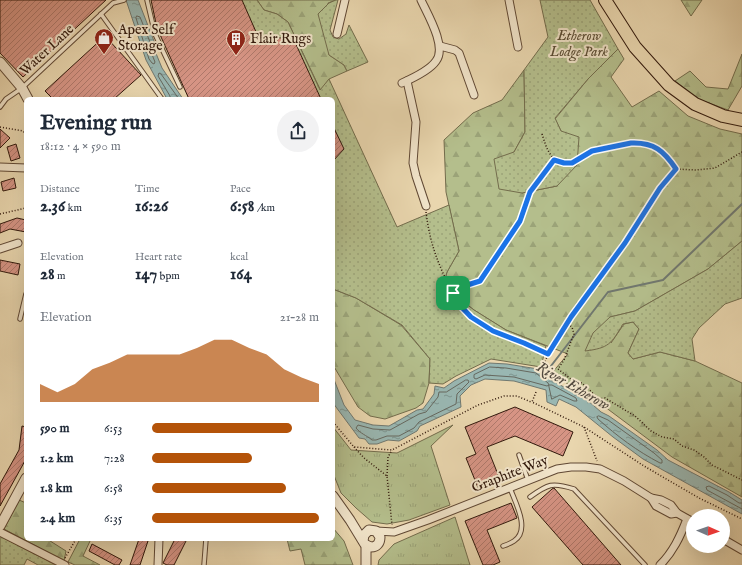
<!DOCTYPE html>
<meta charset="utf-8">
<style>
:root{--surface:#fff;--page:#f2f2f3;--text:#1f2937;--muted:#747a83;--accent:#b45309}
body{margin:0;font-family:"IM FELL English",serif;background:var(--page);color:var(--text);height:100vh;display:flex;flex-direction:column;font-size:15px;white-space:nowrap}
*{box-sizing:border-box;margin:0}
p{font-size:13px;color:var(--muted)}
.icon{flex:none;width:22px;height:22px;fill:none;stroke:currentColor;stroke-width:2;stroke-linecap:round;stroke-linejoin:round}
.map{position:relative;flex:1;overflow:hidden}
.side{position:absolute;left:24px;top:97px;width:311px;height:444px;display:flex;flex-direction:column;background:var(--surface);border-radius:6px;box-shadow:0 4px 16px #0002}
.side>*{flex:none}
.needle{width:26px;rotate:92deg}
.fabs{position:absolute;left:686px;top:509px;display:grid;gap:8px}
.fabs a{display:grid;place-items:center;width:44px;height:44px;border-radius:50%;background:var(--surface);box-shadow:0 4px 16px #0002;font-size:20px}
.pin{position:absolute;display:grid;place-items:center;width:34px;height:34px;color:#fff;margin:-17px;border-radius:8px;box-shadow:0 2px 6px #0006}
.round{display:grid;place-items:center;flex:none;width:42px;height:42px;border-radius:21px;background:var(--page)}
.head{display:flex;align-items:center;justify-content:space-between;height:68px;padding:0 16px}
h1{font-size:22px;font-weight:800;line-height:30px}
.figures{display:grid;grid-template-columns:repeat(3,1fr);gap:6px;height:68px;padding:4px 16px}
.figures div{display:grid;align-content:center}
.figures b{font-size:17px;font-weight:800}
.figures small{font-size:11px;font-weight:400}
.figures p{font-size:11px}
.chart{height:112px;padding:8px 16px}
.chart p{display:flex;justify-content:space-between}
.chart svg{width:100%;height:72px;margin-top:4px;fill:var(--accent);opacity:.7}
ul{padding:0 16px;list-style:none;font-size:13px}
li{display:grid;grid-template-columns:64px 48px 1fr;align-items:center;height:30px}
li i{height:10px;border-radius:5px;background:var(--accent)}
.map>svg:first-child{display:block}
.grass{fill:url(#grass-tufts);stroke:#736c4c}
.forest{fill:url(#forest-firs);stroke:#736c4c}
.park{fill:url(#park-dots);stroke:#736c4c}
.water{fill:url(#water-ripples);stroke:#707870}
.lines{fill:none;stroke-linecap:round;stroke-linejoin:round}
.shore{stroke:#66685f;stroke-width:1}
.stream{stroke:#707870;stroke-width:2}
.building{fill:url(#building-hatch);stroke:#32190c}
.service-casing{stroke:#604834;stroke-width:5.5}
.minor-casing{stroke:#604834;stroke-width:9}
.tertiary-casing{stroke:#604834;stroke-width:11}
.trunk-casing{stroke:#32190c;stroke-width:14}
.path{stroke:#32190c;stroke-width:1.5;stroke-dasharray:1 2;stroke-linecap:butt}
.service{stroke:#f1e4ca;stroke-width:3.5}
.minor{stroke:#f1e4ca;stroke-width:7}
.tertiary{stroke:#f1e4ca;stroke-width:9}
.trunk{stroke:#e9d6ae;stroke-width:12}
.route-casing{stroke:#fff;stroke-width:8}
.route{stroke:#1a73e8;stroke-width:5}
.labels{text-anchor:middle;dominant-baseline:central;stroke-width:4;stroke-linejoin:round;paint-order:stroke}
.poi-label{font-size:14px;fill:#32190c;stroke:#f1e4ca;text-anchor:start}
.park-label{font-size:14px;font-style:italic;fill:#594b32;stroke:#f1e4ca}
.street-label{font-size:14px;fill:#32190c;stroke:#f1e4ca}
.water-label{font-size:15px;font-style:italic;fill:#51483e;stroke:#f1e4ca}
</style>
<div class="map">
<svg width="742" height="565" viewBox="0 0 742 565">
<defs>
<pattern id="grass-tufts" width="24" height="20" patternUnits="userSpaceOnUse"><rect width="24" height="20" fill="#b4be8c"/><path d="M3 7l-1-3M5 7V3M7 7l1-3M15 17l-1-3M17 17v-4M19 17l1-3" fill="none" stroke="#9ba378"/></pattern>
<pattern id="forest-firs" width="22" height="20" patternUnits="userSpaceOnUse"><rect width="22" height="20" fill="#b4be8c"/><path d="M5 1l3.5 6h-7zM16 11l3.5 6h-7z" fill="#9ba378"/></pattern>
<pattern id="park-dots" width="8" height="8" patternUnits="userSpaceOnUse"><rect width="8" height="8" fill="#b4be8c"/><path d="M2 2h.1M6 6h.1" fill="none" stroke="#9ba378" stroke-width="1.8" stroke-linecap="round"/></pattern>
<pattern id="water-ripples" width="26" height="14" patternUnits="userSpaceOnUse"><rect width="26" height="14" fill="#99b7b2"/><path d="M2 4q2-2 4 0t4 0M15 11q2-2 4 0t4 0" fill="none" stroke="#7d948f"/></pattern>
<pattern id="building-hatch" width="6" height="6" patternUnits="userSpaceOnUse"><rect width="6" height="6" fill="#d69484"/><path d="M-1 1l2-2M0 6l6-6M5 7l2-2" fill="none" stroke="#ae786a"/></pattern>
</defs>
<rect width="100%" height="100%" fill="#e9d6ae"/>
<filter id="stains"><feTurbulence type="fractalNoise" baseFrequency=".005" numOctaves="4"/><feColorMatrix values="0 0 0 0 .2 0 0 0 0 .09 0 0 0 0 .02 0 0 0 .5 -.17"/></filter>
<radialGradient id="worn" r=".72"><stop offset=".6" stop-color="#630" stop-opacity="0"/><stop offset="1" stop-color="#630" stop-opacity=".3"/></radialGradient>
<g class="grass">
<path d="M453 425 431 446 450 505 409 520 387 524 372 522 356 508 341 493 333 473V427L351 450 397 453Z"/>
<path d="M455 517 470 565H378L379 560 394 544Z"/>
</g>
<g class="forest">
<path d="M257 0H336L328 3 329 55 344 65 347 71 329 79 321 91 288 22 277 14 264 10Z"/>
<path d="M681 0H702L691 16Z"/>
<path d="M618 49 624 59 611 77 632 107 659 91 688 116 720 129 742 134V241L708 269 635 311 610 317 611 343 624 324 633 322 639 329 628 353 633 359 660 352 695 361 742 383V497L672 457 597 401 551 374 568 354 506 330 474 310 443 286 447 272 459 251 446 192 444 140 473 113 502 100 524 70 525 132 514 152 522 193 557 186 561 131 555 119 588 79Z"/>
<path d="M742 54V86L728 110 698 99 675 81 690 71 706 87 728 89Z"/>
<path d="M333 289 356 298 401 325 430 359 429 383 423 403 416 408 385 419 370 416 358 407 333 365Z"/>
<path d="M19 500 26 503V539H47L66 551 64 561 4 529Z"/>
<path d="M333 528 344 541 353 565H305L301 549 290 551 287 539H333Z"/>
<path d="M80 539H91L83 556 100 565H75L68 562Z"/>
</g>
<g class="park">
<path d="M241 0H257L264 10 277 14 288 22 320 90 329 79 397 227 449 205 459 251 447 272 443 286 474 310 506 330 546 346 541 367 491 359 456 376 443 384 429 383 430 359 402 325 356 298 333 289V99H306L275 37 260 41Z"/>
<path d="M336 0H338L330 30 333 37 339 39 346 34 349 25 368 62 347 71 344 65 329 55 318 14 329 3Z"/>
<path d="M540 0H590L618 49 588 79 555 118 561 131 579 137 577 165 557 186 522 193 499 189 494 159 514 152 525 132 524 70 548 37Z"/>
<path d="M742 241V298L725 304 699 328 692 339 695 361 660 352 633 359 628 353 639 329 633 322 623 324C611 344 609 348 585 351L593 333 610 317 635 311 708 269Z"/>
<path d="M0 536 56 565H38L27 559 24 565H0Z"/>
</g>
<g class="water">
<path d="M126 0H138L154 41 155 51 162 68 183 99H167L146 60Z"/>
<path d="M489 363 507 364 538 369 551 380 586 399 601 412 609 416 657 450 668 460 729 492 742 500V514L643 459 613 437 576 407 559 399 556 406 547 402 546 390 514 381 485 379 471 385 460 396 461 407 420 426 417 431 399 441 388 440 377 444H369L365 439 359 438 333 403V377L344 405 355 420 373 425 389 426 417 410 423 409 434 394 435 386 444 388 454 381Z"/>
</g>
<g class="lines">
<g class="shore">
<path d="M137 16 140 17 150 42 151 52 155 62 154 64 152 63 149 59 136 18Z"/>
<path d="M170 99V96L158 76 159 73 161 74 179 99"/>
<path d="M490 367 506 368 536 373 548 383 549 385 547 386 514 377 485 375 476 379 474 378V375Z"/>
<path d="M466 380H468L469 382 457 394 456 404 419 422 414 428 399 436H387L376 440H372C366 435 361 434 356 428L358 425 373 429 390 430 419 414 426 412 438 397 439 392H446Z"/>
<path d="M549 385H552L576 398 577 401H574L560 395 552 399Z"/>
<path d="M599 416 608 420 654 453 662 460V463H660C637 451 617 436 598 419L597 417Z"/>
<path d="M742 503H739L727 495 709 486 706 487 707 490 742 509"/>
</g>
<path class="stream" d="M544 375 608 292 663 280 742 204"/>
</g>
<g class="building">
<path d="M0 0H106L23 77 0 53Z"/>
<path d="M151 0H242L260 41 275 37 294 40 321 99H189L157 28Z"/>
<path d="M105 36 141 75 114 99H53L45 91Z"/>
<path d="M333 126 344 149 333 161Z"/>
<path d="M0 129 10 138 0 148Z"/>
<path d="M16 144 20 158 11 161 7 147Z"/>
<path d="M14 178 16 188 3 191 1 182Z"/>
<path d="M17 218 26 220V232L10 229 0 233V224Z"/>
<path d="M0 260 20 264 18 275 0 271Z"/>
<path d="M515 407 573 432 563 456 515 436 487 447 501 482 479 490 466 458 476 454 465 427Z"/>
<path d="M22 426 26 427V459L0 506V484L19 450Z"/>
<path d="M554 488 621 565H583L532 507 552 489Z"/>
<path d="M511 503 517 518 487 530 500 562 493 565H483L465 521Z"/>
<path d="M139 539H143L148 541 140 565H130Z"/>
<path d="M175 539H187L174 565H167L163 563Z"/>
<path d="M92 544 122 560 119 565H115L89 551Z"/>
</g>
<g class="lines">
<g class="service-casing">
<g id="service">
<path d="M147 0 155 34 180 87"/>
<path d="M101 14 162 99"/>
<path d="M0 107 6 99 22 88 113 3 124 0"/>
<path d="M20 319 26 294"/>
<path d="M519 455 528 480"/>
<path d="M530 497C548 484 552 482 574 489L645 565"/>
<path d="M503 546C506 545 511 543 514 541 531 530 515 502 510 488"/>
<path d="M204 565 206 539"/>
</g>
</g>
<g class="minor-casing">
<g id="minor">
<path d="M509 0 518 47"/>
<path d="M337 34 345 0"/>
<path d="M440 46 455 50 459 53 474 95"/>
<path d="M407 81 416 122 413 163 416 176 426 206"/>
<path d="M402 83C411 79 430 70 436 61 447 47 428 15 421 0"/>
<path d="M0 167 26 168"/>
<path d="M0 249 18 243"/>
<path d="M651 498 656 506 671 514 677 513"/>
<path d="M376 531 394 532 428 520 557 469 571 467H586L600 469 624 481 651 498 661 500 671 505 677 513 693 522"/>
<path d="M0 532 65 565"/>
<path d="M723 539 742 550"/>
<path d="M158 565 159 539"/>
<path d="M660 565C673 552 680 537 687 519"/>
</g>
</g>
<g class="tertiary-casing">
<g id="tertiary">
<path d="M0 62 22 88 28 99"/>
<path d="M333 496 350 520 364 543 366 545 371 547C377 547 380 543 380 537L376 531 369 530 364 535 363 541"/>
<path d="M0 526 26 478"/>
<path d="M366 545V565"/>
</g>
</g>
<g class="trunk-casing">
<path id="trunk" d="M605 0 635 47 669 85 695 104 723 116 742 120"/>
</g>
<g class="path">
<path d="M0 127 23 131 26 134"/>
<path d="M542 134C546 146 549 159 562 163 565 164 570 164 574 162 580 159 586 154 592 151 599 148 608 147 616 146 646 140 658 143 676 169"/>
<path d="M426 212C430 244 438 265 453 293"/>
<path d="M0 214 26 208"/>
<path d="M568 324 572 327 574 334 564 360 558 369 572 380 582 383 599 399 605 398 635 416 651 431 662 437 674 439 682 446 694 450 703 456 712 465 742 480"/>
<path d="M548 354 524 343 493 331 471 317 454 299 453 293 458 288 480 281 519 221 529 192 554 160"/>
<path d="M542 370 548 354 571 317 625 243 660 188 676 169 696 170 715 168 742 152"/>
<path d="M536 392 532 402 584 427 644 466 699 498 742 519"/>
<path d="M333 422 354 447 392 450 478 405 504 396H517L531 402"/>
<path d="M584 427 597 461"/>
<path d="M354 447 364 458 387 476 392 525"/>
<path d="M387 476 388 457 392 450"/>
<path d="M65 558 76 539"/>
</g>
<use href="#service" class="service"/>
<use href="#minor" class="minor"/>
<use href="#tertiary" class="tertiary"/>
<use href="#trunk" class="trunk"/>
</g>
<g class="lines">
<g class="route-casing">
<path id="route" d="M631 143C654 142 664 151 676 169L660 188 625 243 571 317 548 354 524 343 493 331 471 317 454 299 453 293 458 288 480 281 520 221 530 192 554 160 564 163H572L592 151Z"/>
</g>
<use href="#route" class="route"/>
</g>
<defs>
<g id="shop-pin" transform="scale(1)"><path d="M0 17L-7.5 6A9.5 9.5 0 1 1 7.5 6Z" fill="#8f2418" stroke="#f1e4ca"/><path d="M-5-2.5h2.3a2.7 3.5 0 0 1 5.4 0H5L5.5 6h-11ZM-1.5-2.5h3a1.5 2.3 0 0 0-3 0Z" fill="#fff"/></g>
<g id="building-pin" transform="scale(1)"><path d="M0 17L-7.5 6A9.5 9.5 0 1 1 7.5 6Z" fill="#8f2418" stroke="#f1e4ca"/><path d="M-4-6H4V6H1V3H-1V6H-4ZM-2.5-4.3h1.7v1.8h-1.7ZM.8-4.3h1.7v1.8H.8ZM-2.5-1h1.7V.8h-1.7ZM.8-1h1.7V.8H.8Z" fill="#fff"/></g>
</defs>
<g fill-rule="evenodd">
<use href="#shop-pin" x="104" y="38"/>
<use href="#building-pin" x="236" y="39"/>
</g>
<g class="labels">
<g class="poi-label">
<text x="118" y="30">Apex Self<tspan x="118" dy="16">Storage</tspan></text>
<text x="250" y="39">Flair Rugs</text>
</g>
<g class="park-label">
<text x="579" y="36">Etherow<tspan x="579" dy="16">Lodge Park</tspan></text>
</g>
<g class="street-label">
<text transform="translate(47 50) rotate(-43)">Water Lane</text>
<text transform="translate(510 474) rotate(-21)">Graphite Way</text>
</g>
<g class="water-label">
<text transform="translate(573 386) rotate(30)">River Etherow</text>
</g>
</g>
<rect width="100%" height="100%" filter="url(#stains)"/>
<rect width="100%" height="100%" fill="url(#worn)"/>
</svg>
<div class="fabs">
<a><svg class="needle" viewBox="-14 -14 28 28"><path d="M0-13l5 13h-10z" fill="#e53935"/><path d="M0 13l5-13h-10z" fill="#747a83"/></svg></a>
</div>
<div class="pin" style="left:453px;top:293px;background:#1e9e55"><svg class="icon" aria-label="arrive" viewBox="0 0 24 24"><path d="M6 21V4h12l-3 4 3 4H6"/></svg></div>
<section class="side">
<div class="head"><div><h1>Evening run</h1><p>18:12 · 4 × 590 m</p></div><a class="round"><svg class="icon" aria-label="share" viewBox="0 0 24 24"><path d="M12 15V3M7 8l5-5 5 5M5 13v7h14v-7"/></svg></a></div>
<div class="figures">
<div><p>Distance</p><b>2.36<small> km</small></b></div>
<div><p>Time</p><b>16:26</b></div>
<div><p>Pace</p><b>6:58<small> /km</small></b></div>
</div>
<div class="figures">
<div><p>Elevation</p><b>28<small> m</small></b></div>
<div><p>Heart rate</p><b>147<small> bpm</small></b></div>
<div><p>kcal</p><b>164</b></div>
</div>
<div class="chart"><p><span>Elevation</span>21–28 m</p>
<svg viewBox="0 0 160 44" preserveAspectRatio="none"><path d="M0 44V33L10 38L20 33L30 24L40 20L50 15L60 15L70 15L80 15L90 11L100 6L110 6L120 11L130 15L140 24L150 29L160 33V44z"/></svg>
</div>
<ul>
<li><b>590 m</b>6:53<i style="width:84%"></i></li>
<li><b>1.2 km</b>7:28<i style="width:60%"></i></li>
<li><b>1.8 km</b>6:58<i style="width:80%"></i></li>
<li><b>2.4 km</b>6:35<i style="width:100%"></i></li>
</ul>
</section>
</div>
